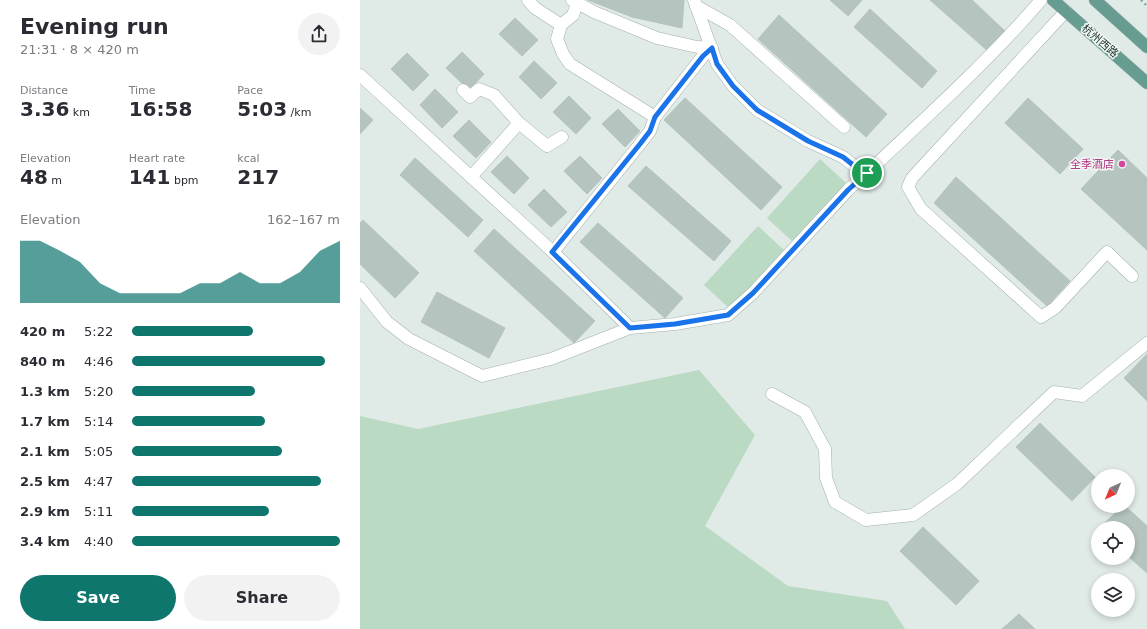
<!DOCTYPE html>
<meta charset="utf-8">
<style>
:root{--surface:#fff;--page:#f2f2f3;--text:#2b2b33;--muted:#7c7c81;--accent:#0f766e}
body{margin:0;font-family:"DejaVu Sans","Noto Sans SC",sans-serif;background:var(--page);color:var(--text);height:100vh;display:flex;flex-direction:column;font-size:15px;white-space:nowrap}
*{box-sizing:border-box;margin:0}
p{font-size:13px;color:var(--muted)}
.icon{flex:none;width:22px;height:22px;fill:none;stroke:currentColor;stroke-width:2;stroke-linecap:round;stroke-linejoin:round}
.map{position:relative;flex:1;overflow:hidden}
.drawer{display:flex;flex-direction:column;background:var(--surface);width:360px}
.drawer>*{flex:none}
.needle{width:26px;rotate:223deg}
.fabs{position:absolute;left:731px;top:469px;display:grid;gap:8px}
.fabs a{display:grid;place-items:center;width:44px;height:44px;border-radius:50%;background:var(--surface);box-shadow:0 2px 6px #0003;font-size:20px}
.pin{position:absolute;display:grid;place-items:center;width:34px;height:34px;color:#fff;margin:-17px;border:2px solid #fff;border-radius:50%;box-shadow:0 1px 4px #0007}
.round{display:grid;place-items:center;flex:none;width:42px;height:42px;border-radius:21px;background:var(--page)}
.summary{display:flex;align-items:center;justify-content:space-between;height:68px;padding:0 20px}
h1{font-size:22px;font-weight:700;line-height:30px}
.stats{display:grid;grid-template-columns:repeat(3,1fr);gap:6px;height:68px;padding:4px 20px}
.stats div{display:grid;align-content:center}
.stats b{font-size:20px;font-weight:700}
.stats small{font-size:11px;font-weight:400}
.stats p{font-size:11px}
.chart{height:112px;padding:8px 20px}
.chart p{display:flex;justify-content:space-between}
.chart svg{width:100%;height:72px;margin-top:4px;fill:var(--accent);opacity:.7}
.cta{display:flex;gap:8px;margin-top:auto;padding:8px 20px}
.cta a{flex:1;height:46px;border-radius:24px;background:var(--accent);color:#fff;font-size:16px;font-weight:700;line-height:46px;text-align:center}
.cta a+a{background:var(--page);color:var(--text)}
ul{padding:0 20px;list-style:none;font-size:13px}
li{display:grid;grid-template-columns:64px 48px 1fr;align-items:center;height:30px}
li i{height:10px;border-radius:5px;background:var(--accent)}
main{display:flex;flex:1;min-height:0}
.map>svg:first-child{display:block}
.green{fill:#badac4}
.building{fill:#b5c4bf;stroke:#b3c3bd}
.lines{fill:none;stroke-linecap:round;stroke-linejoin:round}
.minor-casing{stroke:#a3b1ad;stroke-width:13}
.primary-casing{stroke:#bdc4c2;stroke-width:13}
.path{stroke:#82aba0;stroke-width:2.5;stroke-dasharray:2 3;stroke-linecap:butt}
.minor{stroke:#fff;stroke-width:12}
.primary{stroke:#679c91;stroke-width:12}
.route-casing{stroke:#fff;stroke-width:8}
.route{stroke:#1a73e8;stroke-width:5}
.hotel-dot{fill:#d1479c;stroke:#f0f7f4;stroke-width:1.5}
.labels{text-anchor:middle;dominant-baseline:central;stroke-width:3;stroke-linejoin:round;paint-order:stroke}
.street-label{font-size:11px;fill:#223933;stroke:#f0f7f4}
.hotel-label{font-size:11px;fill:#b23c85;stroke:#f0f7f4;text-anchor:end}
</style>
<main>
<section class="drawer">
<div class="summary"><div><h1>Evening run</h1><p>21:31 · 8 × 420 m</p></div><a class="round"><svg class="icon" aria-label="share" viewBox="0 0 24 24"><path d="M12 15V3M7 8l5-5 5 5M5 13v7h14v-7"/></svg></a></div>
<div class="stats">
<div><p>Distance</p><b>3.36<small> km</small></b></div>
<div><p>Time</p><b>16:58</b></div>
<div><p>Pace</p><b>5:03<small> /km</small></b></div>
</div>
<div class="stats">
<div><p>Elevation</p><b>48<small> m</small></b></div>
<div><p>Heart rate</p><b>141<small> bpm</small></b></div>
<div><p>kcal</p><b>217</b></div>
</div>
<div class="chart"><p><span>Elevation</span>162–167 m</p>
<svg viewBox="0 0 160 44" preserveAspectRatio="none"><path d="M0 44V6L10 6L20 12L30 19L40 32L50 38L60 38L70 38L80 38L90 32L100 32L110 25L120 32L130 32L140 25L150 12L160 6V44z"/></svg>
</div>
<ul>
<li><b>420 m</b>5:22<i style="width:58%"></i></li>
<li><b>840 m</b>4:46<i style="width:93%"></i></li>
<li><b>1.3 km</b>5:20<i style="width:59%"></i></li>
<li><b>1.7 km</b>5:14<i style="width:64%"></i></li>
<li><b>2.1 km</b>5:05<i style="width:72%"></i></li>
<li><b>2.5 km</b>4:47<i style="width:91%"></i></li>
<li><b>2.9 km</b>5:11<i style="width:66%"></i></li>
<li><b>3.4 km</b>4:40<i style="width:100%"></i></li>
</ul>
<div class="cta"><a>Save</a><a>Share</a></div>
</section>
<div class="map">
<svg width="787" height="629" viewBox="0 0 787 629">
<rect width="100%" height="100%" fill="#e0eae6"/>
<g class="green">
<path d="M460 159 486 183 432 241 407 218Z"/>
<path d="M398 226 424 250 370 309 344 285Z"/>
<path d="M339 370 395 435 345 526 428 586 527 601 545 629H0V416L58 429Z"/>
</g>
<g class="building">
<path d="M228 0H324L322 28 272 17Z"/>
<path d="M470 0H502L488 16Z"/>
<path d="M570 0H612L646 32 629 52Z"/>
<path d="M510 9 577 71 562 88 494 27Z"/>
<path d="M419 15 527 114 506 137 398 39Z"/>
<path d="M155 18 178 40 162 56 139 34Z"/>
<path d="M102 52 124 74 109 90 86 68Z"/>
<path d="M47 53 69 75 53 91 31 69Z"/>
<path d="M174 61 197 83 181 99 159 77Z"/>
<path d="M75 89 98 112 82 128 60 105Z"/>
<path d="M209 96 231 118 216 134 193 112Z"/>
<path d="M325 98 422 187 401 210 304 120Z"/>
<path d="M668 98 723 149 700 174 645 123Z"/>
<path d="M0 108 13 120 0 134Z"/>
<path d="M258 109 280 131 265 147 242 124Z"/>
<path d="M109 120 131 142 116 158 93 136Z"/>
<path d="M758 150 787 178V250L721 189Z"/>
<path d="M147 156 169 178 154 194 131 172Z"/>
<path d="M220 156 242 178 227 194 204 171Z"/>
<path d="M55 158 123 220 108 237 40 175Z"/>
<path d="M286 166 371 241 354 261 268 186Z"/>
<path d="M596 177 710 281 687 306 574 203Z"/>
<path d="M184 189 207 212 191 227 168 205Z"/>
<path d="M3 220 59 273 35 298 0 264V223Z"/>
<path d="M238 223 323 298 305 318 220 242Z"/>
<path d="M134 229 235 321 214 343 114 251Z"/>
<path d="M77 292 145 328 129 358 61 322Z"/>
<path d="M787 354V401L764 378Z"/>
<path d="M680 423 735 477 712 501 656 447Z"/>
<path d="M763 506H765L787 526V573L768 556V528H739Z"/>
<path d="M563 527 619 581 596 605 540 551Z"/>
<path d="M659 614 675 629H642Z"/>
</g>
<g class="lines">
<g class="minor-casing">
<g id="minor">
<path d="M168 0 175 8 201 25"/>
<path d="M334 0 357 64 373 86 397 110 448 141 483 157 502 172 507 173C566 117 628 62 681 0"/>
<path d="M217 3 213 15 201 25 197 39 203 54 210 64 295 117"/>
<path d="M336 6 370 25 484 127"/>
<path d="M706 11 552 178 548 187 561 209 681 317 695 308 747 252 772 276"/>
<path d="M0 75 193 252 270 328"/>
<path d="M103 90 110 97 119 89 134 95 159 123"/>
<path d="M111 177 159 123 187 146 202 137"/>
<path d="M193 252 280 144 290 131 295 117 343 56 352 48 337 47 297 38 234 12 212 0"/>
<path d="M0 288 27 322 49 339 122 376 191 359 270 328 315 324 368 315 393 293 488 190 507 173"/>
<path d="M412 394 445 412 465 449 466 478 475 502 506 520 553 515 597 484 694 392 722 396 787 343"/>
</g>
</g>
<g class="primary-casing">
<g id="primary">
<path d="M693 0 787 83"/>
<path d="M735 0 787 47"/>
</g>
</g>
<path class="path" d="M781 0 787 6"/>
<use href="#minor" class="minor"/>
<use href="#primary" class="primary"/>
</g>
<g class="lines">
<g class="route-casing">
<path id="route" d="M352 48 357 64 373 86 397 110 448 141 483 157 502 172 507 173 488 190 393 293 368 315 315 324 270 328 192 252 280 144 290 131 295 117 343 56Z"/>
</g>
<use href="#route" class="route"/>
</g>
<circle class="hotel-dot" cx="762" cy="164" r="4"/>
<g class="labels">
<g class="street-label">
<text transform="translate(740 41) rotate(41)">杭州西路</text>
</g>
<g class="hotel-label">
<text x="754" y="164">全季酒店</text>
</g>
</g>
</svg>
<div class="fabs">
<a><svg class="needle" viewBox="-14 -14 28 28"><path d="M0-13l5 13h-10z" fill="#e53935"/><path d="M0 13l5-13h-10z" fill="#7c7c81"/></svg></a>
<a><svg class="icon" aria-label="locate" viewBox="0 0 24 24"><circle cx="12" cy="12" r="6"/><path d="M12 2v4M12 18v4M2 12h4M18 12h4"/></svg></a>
<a><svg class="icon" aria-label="layers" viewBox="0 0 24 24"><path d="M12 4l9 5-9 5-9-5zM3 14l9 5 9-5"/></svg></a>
</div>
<div class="pin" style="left:507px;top:173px;background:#1e9e55"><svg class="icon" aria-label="arrive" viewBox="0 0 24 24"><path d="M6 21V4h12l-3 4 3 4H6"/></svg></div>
</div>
</main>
